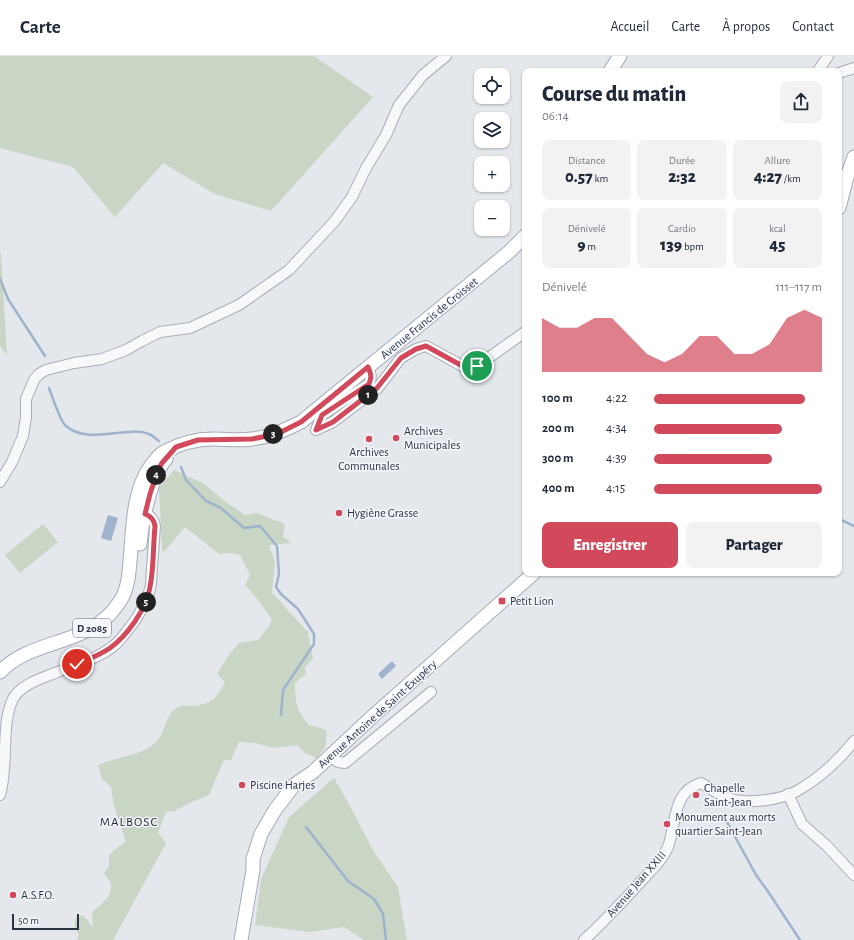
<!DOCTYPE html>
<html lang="fr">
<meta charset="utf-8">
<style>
:root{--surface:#fff;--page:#f2f2f3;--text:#1f2937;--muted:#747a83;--line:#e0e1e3;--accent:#d1495b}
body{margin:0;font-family:"Alegreya Sans",sans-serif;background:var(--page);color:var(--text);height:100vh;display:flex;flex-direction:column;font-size:15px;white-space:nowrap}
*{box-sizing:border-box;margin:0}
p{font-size:13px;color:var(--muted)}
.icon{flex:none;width:22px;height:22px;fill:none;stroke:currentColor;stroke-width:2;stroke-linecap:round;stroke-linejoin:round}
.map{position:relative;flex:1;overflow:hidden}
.sheet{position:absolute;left:522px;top:12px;width:320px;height:508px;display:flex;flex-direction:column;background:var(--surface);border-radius:8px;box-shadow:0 1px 3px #0004}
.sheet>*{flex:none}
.buttons{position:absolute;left:474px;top:12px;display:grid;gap:8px}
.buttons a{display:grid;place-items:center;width:36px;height:36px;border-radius:8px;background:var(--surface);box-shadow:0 1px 3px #0004;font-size:20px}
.scale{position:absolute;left:12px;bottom:10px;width:67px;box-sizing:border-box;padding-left:4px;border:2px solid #2b3445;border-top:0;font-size:11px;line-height:14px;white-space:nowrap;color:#2b3445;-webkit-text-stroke:3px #f4f6f9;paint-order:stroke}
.pin{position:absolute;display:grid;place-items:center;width:34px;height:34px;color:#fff;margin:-17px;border:2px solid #fff;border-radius:50%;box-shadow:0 1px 4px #0007}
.km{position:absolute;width:20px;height:20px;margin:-10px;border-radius:50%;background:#222;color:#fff;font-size:11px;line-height:20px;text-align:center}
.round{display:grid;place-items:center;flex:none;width:42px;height:42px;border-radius:8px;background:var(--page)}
.summary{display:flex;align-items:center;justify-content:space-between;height:68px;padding:0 20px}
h1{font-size:22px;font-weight:800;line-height:30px}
.metrics{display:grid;grid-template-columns:repeat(3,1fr);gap:6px;height:68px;padding:4px 20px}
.metrics div{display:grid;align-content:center;border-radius:8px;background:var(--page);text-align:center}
.metrics b{font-size:17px;font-weight:800}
.metrics small{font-size:11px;font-weight:400}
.metrics p{font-size:11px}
.chart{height:112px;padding:8px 20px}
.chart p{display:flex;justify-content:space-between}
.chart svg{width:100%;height:72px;margin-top:4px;fill:var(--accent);opacity:.7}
.button{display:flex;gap:8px;margin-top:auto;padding:8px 20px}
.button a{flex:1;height:46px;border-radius:8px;background:var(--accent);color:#fff;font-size:16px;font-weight:800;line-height:46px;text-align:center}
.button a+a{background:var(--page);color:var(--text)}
ul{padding:0 20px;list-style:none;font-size:13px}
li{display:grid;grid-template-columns:64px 48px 1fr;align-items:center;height:30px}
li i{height:10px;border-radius:5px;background:var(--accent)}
header{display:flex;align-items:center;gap:24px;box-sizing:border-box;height:56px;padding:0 20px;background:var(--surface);border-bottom:1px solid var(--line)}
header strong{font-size:19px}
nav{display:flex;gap:22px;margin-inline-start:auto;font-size:14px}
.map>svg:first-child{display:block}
.green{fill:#c9d6c5}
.water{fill:#9fb4cc}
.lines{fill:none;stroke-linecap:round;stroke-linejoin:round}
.stream{stroke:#9fb4cc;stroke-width:2.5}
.minor-casing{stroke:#a9aeb7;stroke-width:12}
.major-casing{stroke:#a3abb8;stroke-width:15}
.minor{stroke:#f7f8fa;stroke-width:10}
.major{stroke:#fff;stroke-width:13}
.route-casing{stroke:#fff;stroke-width:8}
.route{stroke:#d1495b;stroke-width:5}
.poi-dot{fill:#d1495b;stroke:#f4f6f9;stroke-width:1.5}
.labels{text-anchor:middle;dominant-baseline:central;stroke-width:3;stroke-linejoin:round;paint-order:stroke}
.shield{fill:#f4f6f9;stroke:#676e7b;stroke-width:1}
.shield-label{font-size:11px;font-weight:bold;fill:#2b3445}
.street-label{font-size:12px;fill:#2b3445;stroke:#f4f6f9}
.poi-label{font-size:12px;fill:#2b3445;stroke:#f4f6f9;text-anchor:start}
.neighbourhood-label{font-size:13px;letter-spacing:1px;fill:#1d2536;stroke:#f4f6f9}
</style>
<header>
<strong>Carte</strong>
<nav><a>Accueil</a><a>Carte</a><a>À propos</a><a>Contact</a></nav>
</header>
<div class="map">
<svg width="854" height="884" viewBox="0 0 854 884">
<rect width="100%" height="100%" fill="#e4e7ec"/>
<g class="green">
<path d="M0 0H314L373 41 271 155 215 138 163 107 115 161 73 111 0 92Z"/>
<path d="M0 197 1 198 7 300 0 289Z"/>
<path d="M174 414 203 427 226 446 245 459 257 457 285 468 283 481 292 487 269 489 275 505 272 537 308 576 313 603 305 611 306 618 295 627C295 646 297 655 309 669L321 672 327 675 325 691 317 702 305 697 297 689 274 692 255 687 239 686 231 704H224L209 739 187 748 175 755 166 756 158 777 166 787 113 884H77L79 879 74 869 76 862 83 859 93 872 92 856C100 850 113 840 111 828 110 825 106 820 104 817L109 810V799L118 791 126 786 114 750 111 731 102 723 98 709C116 701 140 700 155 687 166 678 165 655 180 650 183 649 187 650 190 650 210 649 216 644 225 626L217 618 228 600 239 587 258 584 267 573 272 564C264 552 255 539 245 529L250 519 240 499 232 497 219 498 185 471 165 495H162L159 432Z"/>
<path d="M43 468 58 486 20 517 5 499Z"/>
<path d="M334 722 350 750 374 796 398 831 407 884H364L344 871 310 876 255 869 261 823 289 761Z"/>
</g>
<g class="water">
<path d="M108 459 118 462 111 485 101 482Z"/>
<path d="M392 605 396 610 382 623 378 618Z"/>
</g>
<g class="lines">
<g class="stream">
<path d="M0 223 8 243 45 300"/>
<path d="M49 332C52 340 60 364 65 369 87 390 124 369 149 378 152 379 156 383 159 385"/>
<path d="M181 411 186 424 206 445 221 452 244 472 260 470 277 490 279 518 276 531 281 538 298 553 314 578V588L283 634 281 659"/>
<path d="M839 463 854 470"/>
<path d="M727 766 756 819 767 834 800 884"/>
<path d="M306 771 348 825 374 843 383 858 386 884"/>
</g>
<g class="minor-casing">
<g id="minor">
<path d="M818 15 828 0"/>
<path d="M839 17 854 12"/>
<path d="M368 311C371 318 372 321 369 328L322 359 316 374 333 366 377 333 401 302 416 293 426 290 466 312 477 310 525 276"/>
<path d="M0 426 12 406 23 380 26 361V343L34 324 39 318 46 314 74 307 102 303 126 294 142 285 160 276 190 272 239 249 289 214 334 166 352 141 366 112 386 79 399 49 423 19 446 0"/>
<path d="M330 700 338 706 345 707 431 636"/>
<path d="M788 738 802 768 827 790 854 819"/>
<path d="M0 739C9 710 0 665 14 641 23 628 40 623 55 617 75 609 101 602 117 587 122 582 126 576 131 570 139 559 147 547 150 533 152 527 151 519 152 512 153 498 154 484 155 470 154 464 151 460 145 458"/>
<path d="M584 884C606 864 626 842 646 820 654 811 665 801 669 788 676 766 673 735 701 727 710 732 720 740 731 743 748 748 781 744 797 735 818 723 839 704 854 685"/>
</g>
</g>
<g class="major-casing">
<g id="major">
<path d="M610 15 620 0"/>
<path d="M839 152 847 121 854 101"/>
<path d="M140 488C142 466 151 419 166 403"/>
<path d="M0 616C30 584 80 590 111 557 116 551 123 543 125 535 129 525 129 515 130 505 133 474 132 437 150 411 154 406 158 399 164 396 179 388 196 383 213 383 226 383 239 385 252 383 270 381 285 374 301 366L509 196 525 180"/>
<path d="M241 884 253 814V803L261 778 275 754 294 729 313 716 373 660 534 517"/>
</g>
</g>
<use href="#minor" class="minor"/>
<use href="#major" class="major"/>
</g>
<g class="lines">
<g class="route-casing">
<path id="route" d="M77 608C89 603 100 599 110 592 127 580 147 552 150 531 154 511 153 490 155 470 154 464 151 460 145 458L150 438 158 414 162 407 176 391 198 384 252 383 267 380 283 375 301 366 368 311C371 318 372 321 369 328L322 359 316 374 333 366 377 332 401 302 416 293 426 290 466 312 477 310"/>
</g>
<use href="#route" class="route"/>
</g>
<g class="poi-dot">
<circle cx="396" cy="382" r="4"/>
<circle cx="369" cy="383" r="4"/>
<circle cx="339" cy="457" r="4"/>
<rect x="498" y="541" width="8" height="8" rx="2"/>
<circle cx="242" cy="729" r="4"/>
<circle cx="696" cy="739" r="4"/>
<circle cx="667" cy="768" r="4"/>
<circle cx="13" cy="839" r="4"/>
</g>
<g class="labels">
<rect class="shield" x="73" y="563" width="38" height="18" rx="3"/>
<g class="shield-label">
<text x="92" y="572">D 2085</text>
</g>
<g class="street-label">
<text transform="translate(429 262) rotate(-39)">Avenue Francis de Croisset</text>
<text transform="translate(377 658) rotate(-42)">Avenue Antoine de Saint-Exupéry</text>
<text transform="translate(636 828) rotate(-49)">Avenue Jean XXIII</text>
</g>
<g class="poi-label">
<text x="404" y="375">Archives<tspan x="404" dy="14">Municipales</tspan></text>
<text x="369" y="396" text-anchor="middle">Archives<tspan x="369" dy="14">Communales</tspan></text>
<text x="347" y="457">Hygiène Grasse</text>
<text x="510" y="545">Petit Lion</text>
<text x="250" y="729">Piscine Harjes</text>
<text x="704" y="732">Chapelle<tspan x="704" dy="14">Saint-Jean</tspan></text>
<text x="675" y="761">Monument aux morts<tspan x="675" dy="14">quartier Saint-Jean</tspan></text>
<text x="21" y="839">A.S.F.O.</text>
</g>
<g class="neighbourhood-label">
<text x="129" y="766">MALBOSC</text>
</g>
</g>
</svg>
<div class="buttons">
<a><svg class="icon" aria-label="locate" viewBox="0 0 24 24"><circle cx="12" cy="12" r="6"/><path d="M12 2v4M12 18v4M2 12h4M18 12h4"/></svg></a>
<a><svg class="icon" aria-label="layers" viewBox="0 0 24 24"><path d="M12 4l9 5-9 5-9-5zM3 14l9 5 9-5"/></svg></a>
<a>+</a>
<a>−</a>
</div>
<div class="scale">50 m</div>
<div class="pin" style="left:477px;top:310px;background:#1e9e55"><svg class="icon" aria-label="arrive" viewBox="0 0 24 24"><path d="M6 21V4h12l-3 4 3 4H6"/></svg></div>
<div class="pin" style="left:77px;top:608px;background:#d93025"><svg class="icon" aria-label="check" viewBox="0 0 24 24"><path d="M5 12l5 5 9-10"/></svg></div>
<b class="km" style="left:368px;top:339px">1</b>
<b class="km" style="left:273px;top:378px">3</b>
<b class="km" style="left:156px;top:419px">4</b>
<b class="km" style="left:146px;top:546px">5</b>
<section class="sheet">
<div class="summary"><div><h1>Course du matin</h1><p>06:14</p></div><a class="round"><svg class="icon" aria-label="share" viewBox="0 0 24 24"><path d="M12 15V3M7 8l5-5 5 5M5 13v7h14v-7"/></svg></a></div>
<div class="metrics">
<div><p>Distance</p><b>0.57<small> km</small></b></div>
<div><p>Durée</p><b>2:32</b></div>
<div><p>Allure</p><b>4:27<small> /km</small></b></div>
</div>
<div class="metrics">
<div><p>Dénivelé</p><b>9<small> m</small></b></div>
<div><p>Cardio</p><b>139<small> bpm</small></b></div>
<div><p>kcal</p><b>45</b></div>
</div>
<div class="chart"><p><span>Dénivelé</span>111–117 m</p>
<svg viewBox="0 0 160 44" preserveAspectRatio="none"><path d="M0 44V11L10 17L20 17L30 11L40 11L50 22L60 33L70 38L80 33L90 22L100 22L110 33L120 33L130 27L140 11L150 6L160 11V44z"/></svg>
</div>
<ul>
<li><b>100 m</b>4:22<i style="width:90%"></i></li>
<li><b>200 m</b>4:34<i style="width:76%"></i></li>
<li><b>300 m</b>4:39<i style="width:70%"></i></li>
<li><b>400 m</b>4:15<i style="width:100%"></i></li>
</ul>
<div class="button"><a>Enregistrer</a><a>Partager</a></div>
</section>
</div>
